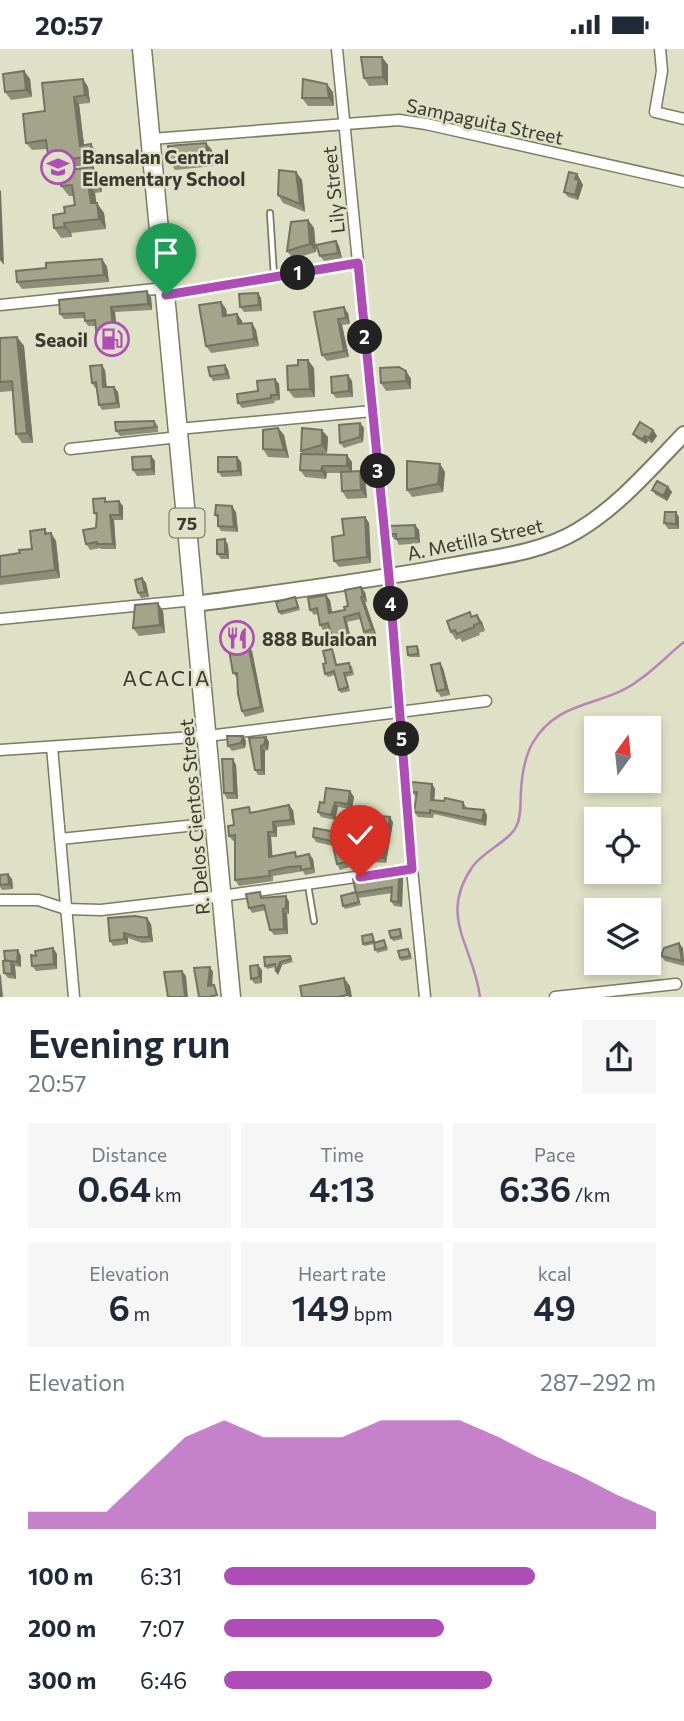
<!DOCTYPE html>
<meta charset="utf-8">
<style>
:root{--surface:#fff;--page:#f6f6f7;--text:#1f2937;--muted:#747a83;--accent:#ad4db5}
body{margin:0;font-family:Commissioner,sans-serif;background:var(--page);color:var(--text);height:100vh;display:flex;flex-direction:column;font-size:26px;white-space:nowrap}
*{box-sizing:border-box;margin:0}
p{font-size:23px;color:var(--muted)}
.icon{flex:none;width:38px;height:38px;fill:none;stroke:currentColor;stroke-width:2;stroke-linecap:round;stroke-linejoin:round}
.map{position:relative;height:948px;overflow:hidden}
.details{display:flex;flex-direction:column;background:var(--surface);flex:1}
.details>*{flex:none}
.needle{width:46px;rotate:15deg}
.fabs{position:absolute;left:584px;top:667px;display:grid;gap:14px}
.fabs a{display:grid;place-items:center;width:77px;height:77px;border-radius:0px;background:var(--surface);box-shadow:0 4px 10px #0003;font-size:35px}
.pin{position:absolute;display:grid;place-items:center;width:60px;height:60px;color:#fff;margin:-72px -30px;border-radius:50% 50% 50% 0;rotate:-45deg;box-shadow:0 0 7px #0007}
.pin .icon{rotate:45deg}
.km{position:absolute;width:35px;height:35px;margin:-18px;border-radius:50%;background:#222;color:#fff;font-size:19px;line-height:35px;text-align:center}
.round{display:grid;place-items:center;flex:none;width:74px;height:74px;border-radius:0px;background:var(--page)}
.summary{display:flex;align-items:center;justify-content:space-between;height:119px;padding:0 28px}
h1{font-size:38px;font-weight:600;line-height:52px}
.figures{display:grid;grid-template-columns:repeat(3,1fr);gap:10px;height:119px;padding:7px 28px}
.figures div{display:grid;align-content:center;border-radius:0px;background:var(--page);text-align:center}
.figures b{font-size:35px;font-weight:600}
.figures small{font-size:19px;font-weight:400}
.figures p{font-size:19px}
.chart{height:196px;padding:14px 28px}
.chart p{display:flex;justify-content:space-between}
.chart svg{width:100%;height:126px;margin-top:7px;fill:var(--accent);opacity:.7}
ul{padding:0 28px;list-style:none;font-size:23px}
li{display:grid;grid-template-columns:112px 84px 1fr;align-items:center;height:52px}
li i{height:18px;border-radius:9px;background:var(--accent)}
.status{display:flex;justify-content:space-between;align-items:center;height:49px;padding:0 35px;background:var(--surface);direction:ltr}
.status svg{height:19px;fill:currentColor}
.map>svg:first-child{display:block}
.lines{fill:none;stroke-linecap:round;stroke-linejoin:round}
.stream{stroke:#b786b8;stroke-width:2.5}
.lane-casing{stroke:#7a7c63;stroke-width:8}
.street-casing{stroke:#7a7c63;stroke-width:13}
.secondary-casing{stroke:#7a7c63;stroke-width:18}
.highway-casing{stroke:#7a7c63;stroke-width:21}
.lane{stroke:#fff;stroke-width:4.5}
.street{stroke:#fff;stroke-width:10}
.secondary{stroke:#fff;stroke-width:14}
.highway{stroke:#fff;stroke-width:18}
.wall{fill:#8c8e78}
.shaded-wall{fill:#727461}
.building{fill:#a3a58b;stroke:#727461;stroke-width:2}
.route-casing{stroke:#fff;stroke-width:14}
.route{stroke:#ad4db5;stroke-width:9}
.labels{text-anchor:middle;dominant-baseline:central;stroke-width:5;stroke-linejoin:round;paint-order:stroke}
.shield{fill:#dfe1c6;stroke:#6c6d5d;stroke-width:2}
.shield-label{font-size:18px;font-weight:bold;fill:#3a3b30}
.street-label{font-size:19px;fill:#3a3b30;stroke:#dfe1c6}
.poi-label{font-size:19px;font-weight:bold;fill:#3a3b30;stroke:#dfe1c6;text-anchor:start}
.neighbourhood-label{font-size:21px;letter-spacing:2px;fill:#3a3b30;stroke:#dfe1c6}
</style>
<div class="status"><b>20:57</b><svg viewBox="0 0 49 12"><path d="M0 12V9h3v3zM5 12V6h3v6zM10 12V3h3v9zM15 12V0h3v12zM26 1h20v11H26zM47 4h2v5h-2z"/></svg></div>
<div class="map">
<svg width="684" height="948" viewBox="0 0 684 948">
<rect width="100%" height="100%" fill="#dfe1c6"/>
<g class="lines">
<path class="stream" d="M480 948C474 897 437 868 473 817 484 802 509 792 516 778 522 767 520 753 521 741 522 726 525 708 532 695 558 649 603 659 639 631 655 620 669 605 684 593"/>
<g class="lane-casing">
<g id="lane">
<path d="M270 164 274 227"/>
<path d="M308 836 314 872"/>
</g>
</g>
<g class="street-casing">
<g id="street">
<path d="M337 0 389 528 412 820 425 948"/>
<path d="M660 0 662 22 655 63 684 70"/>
<path d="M151 90 399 71 426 75 684 133"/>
<path d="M165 246 358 214"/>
<path d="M0 256 165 239"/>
<path d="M178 380 372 362"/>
<path d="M70 400 179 388"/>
<path d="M0 570 195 551"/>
<path d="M52 698 74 948"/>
<path d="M0 701 208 687 486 652"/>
<path d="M60 790 216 774"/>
<path d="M0 851H38L66 860 101 861 222 847 412 820"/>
<path d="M555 948 676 935"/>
</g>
</g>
<g class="secondary-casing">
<path id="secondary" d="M195 555C282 543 368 532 454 516 495 508 540 504 577 482 618 458 651 419 684 385"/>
</g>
<g class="highway-casing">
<path id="highway" d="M142 0 231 948"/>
</g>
<use href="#lane" class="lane"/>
<use href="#street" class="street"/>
<use href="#secondary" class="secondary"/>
<use href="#highway" class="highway"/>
</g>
<g class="wall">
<path d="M382 8 388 16V36L369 37 364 29Z"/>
<path d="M24 22 30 30 32 48 11 51 5 43Z"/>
<path d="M83 30 88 38 90 54 79 55 84 96 96 103 98 114 54 121 49 113 47 100 32 101 26 94 45 62Z"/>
<path d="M333 43 334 57H308L302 49Z"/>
<path d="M212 101 213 117 175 121 170 113Z"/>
<path d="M296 123 302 131 305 163 283 154 278 146Z"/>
<path d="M577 125 583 136 578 151 568 148 564 143Z"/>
<path d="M100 128 102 143 95 144 96 154 104 164 106 180 71 184 72 188 61 189 54 179 65 164 75 156 74 147H69L61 137Z"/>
<path d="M308 171 314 179 316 203 293 210 287 202Z"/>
<path d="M336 192 339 197 342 209 324 212 320 207Z"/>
<path d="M102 210 107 218 109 233 22 240 17 233 46 219Z"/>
<path d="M258 244 261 249 262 262 244 263 240 258Z"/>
<path d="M151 248 152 261 115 263 116 278 124 284V294L101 296 97 290 96 277H88L85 272 84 269 64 270 60 265Z"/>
<path d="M221 253 226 260 227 266 237 265 242 272V275L252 274 256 281 259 297 211 304 206 297Z"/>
<path d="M314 263 348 264 350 275 342 276 349 308 327 312 322 306Z"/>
<path d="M17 288 24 297 33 394H22L16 385 12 342 0 343V289Z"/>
<path d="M225 316 228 321 230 330 213 332 210 327Z"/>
<path d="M298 316 314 319 315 348 294 349 288 341Z"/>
<path d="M105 321 107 338H114L118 343 120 359 102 361 99 356 96 339H95L92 334Z"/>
<path d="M406 322 411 330V340L386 342 381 334Z"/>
<path d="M275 330 279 335 280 351 274 352 275 354 242 359 238 354Z"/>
<path d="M352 332 353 348 336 349 332 344Z"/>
<path d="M154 372 158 377V383L120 387 116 382Z"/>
<path d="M360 374 364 379 363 393 344 399 340 394Z"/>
<path d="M278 379 284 386 289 409 268 408 263 400Z"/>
<path d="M653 381 657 387 652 394 648 392 646 395 637 390 633 385Z"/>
<path d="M328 388 327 404 323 405 352 413V422L365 429 367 449 347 450 342 442 341 424H327L326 430 305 428 300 421 302 405 301 402Z"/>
<path d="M151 407 155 412V426L137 427 133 421Z"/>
<path d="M237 408 241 413 242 427 222 428 218 423Z"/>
<path d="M440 415 445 423 443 443 412 448 407 441Z"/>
<path d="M668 438 672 443 667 452 656 446 652 441Z"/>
<path d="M105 449 107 453 123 457V471H114L116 500H101L100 499 90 501 86 495 96 479 97 468 94 464Z"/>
<path d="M236 463 238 483 221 482 218 477V470L215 466Z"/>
<path d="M365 468 369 474 371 514 339 518 334 512Z"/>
<path d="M679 468V480H668L664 474Z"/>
<path d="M415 476 419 481 420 494 399 496 396 490H394L390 485Z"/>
<path d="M45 480 48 485 51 484 56 492 60 529 0 536V507L20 504 32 500Z"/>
<path d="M225 490 228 496 229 510H221L217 505Z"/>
<path d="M142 529 146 534 149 548 141 549 138 544Z"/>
<path d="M365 543 367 553H365L376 585 367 588 364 583 360 570 347 573 351 590 335 593 332 589 329 579 323 581 320 576 318 565 314 566 310 561 330 551 332 563 345 561 348 557Z"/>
<path d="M297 551 300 561 281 566 279 563Z"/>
<path d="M163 562 165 584 139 587 133 579Z"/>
<path d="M473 567 482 573 485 582 479 584 480 586 462 593 460 589 456 591 451 583Z"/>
<path d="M248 596 252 602 264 663 245 668 242 662 237 629 233 624Z"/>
<path d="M417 597 419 600 420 608H409L408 606Z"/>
<path d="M334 603 337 616 352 617 354 626 346 628 350 642 341 644 339 641 335 626 328 628 325 625 326 614Z"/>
<path d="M443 619 450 646 441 648 437 642Z"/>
<path d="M243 687 246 692 245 699 232 702 228 697Z"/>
<path d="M266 688 269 693 268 701 265 702V726H258L255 721 249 689Z"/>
<path d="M236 716 238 750H227L224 744Z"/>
<path d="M432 735 435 740 434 751 463 753 467 759 484 761 487 766 486 777 434 765 433 769 418 768 414 763 416 748 412 743Z"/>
<path d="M350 742 354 748 352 760 338 758 335 771 321 768 318 763 324 754Z"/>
<path d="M293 761 295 776 277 778V788H271L272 807H298L309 805 313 810 315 824 305 826 303 822 292 824 273 827V832L239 837 235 831V792H233L229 787 234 776 252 763Z"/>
<path d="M393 773 386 814 372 813 369 807V803L360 802 357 797 370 785Z"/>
<path d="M313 788 348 793 347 796 354 801 357 816 340 821 337 815 333 797 316 793Z"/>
<path d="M0 826 12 830 13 840 2 841 0 838Z"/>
<path d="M403 829 402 858 394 857 391 852 392 844 359 849 358 848 361 856 345 860 343 857 341 847Z"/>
<path d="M286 847 289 853V865H287L288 885 274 886 270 881 266 861 252 864 249 859 264 849Z"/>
<path d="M108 869 151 875 153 893 142 894 128 889V895L113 897 110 892Z"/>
<path d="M400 880 403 890 393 892 391 889Z"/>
<path d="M372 885 375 893 386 894 388 901 377 904 374 895 365 897 363 895Z"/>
<path d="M53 899 57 905V920L36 922 32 917 36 907Z"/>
<path d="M683 899 684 917 665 912 661 907Z"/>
<path d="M410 902 412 910 401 912 400 909Z"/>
<path d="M21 907V918L15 917 16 930 8 929 4 924 6 912 5 911Z"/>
<path d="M290 907 293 913 282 916 278 926 275 918 267 920 265 917Z"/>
<path d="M262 921V934L255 935 251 930Z"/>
</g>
<g class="shaded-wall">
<path d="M382 8 388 16V36L383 28Z"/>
<path d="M24 22 30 30 32 48 26 41Z"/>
<path d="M83 30 88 38 90 54 85 46Z"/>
<path d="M327 35 333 43 334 57 329 49Z"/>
<path d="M74 48 79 55 85 104 80 97Z"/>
<path d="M206 94 212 101 213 117 208 110Z"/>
<path d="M91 95 96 103 98 114 92 107Z"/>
<path d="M93 118 100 128 102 143 95 133Z"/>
<path d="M296 123 302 131 305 163 300 155Z"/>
<path d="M577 125 583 136 578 151 575 146Z"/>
<path d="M88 134 95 144 98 165 91 154Z"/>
<path d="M0 141 1 142 4 216 0 211Z"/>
<path d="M97 154 104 164 106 180 99 170Z"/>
<path d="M308 171 314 179 316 203 310 195Z"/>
<path d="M64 174 71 184 72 188 65 178Z"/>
<path d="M336 192 339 197 342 209 338 204Z"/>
<path d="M102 210 107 218 109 233 104 226Z"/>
<path d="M147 242 151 248 152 261 148 255Z"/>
<path d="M258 244 261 249 262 262 259 256Z"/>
<path d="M221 253 226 260 228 274 223 267Z"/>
<path d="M111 258 115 263 117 284 113 279Z"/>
<path d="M344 258 348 264 350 275 346 269Z"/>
<path d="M237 265 242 272 243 282 238 275Z"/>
<path d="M338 270 342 276 349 308 344 302Z"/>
<path d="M252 274 256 281 259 297 254 290Z"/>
<path d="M120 278 124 284V294L121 289Z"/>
<path d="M17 288 24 297 33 394 27 384Z"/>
<path d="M308 311 314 319 315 348 310 340Z"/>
<path d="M102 316 105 321 107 344 103 338Z"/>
<path d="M225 316 228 321 230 330 226 325Z"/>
<path d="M406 322 411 330V340L406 332Z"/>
<path d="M348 326 352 332 353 348 349 342Z"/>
<path d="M275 330 279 335 280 351 277 346Z"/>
<path d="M114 338 118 343 120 359 117 354Z"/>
<path d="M360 374 364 379 363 393 360 388Z"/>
<path d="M278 379 284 386 289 409 284 401Z"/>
<path d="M322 381 328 388 327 404 322 396Z"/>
<path d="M653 381 657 387 652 394 649 389Z"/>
<path d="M645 387 648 392 646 395 642 390Z"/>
<path d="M347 406 352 413V425L347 417Z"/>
<path d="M151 407 155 412V426L152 420Z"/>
<path d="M237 408 241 413 242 427 238 422Z"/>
<path d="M440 415 445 423 443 443 438 435Z"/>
<path d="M322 417 327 424 326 430 321 422Z"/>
<path d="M360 422 365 429 367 449 361 441Z"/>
<path d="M668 438 672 443 667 452 663 447Z"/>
<path d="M119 452 123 457V471L120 466Z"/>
<path d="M232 457 236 463 238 483 234 478Z"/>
<path d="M676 463 679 468V480L676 475Z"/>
<path d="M110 466 114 471 116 500 113 495Z"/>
<path d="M365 468 369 474 371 514 367 508Z"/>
<path d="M415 476 419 481 420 494 416 489Z"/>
<path d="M51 484 56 492 60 529 55 521Z"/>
<path d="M225 490 228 496 229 510 225 505Z"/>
<path d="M142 529 146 534 149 548 145 543Z"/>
<path d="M361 538 365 543 367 553 363 548Z"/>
<path d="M326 546 330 551 333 569 329 564Z"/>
<path d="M361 548 365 553 376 585 372 580Z"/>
<path d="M158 554 163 562 165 584 160 576Z"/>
<path d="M477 566 482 573 485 582 480 574Z"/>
<path d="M344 568 347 573 351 590 348 585Z"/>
<path d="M248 596 252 602 264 663 261 658Z"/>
<path d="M440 614 443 619 450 646 446 640Z"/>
<path d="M243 687 246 692 245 699 241 694Z"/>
<path d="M266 688 269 693 268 701 264 696Z"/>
<path d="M261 697 265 702V726L262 721Z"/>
<path d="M233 710 236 716 238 750 234 744Z"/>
<path d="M432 735 435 740 434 756 431 751Z"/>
<path d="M350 742 354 748 352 760 348 755Z"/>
<path d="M335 753 338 758 335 771 331 766Z"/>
<path d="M289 756 293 761 295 776 291 771Z"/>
<path d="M484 761 487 766 486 777 482 772Z"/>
<path d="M390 768 393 773 386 814 383 809Z"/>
<path d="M273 773 277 778V788L274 783Z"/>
<path d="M268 783 271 788 273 813 269 808Z"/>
<path d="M344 788 348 793 346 802 343 797Z"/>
<path d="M351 795 354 801 357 816 354 811Z"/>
<path d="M309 805 313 810 315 824 312 819Z"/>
<path d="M399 824 403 829 402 858 398 853Z"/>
<path d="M8 825 12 830 13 840 9 835Z"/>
<path d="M286 847 289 853V865L286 859Z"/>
<path d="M283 860 287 865 288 885 284 880Z"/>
<path d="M147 869 151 875 153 893 149 888Z"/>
<path d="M124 884 128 889V895L124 890Z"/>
<path d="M679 894 683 899 684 915 682 912Z"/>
<path d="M53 899 57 905V920L54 915Z"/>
<path d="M18 901 21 907V918L17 913Z"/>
<path d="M11 912 15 917 16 930 12 925Z"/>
<path d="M280 913 282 916 278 926 276 923Z"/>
<path d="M258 916 262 921V934L259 928Z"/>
<path d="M210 918 213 923 212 942 208 937Z"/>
<path d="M182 922 186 927 188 948H185Z"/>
<path d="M0 925 1 927 3 948H0Z"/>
<path d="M344 929 350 937 352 948H349L347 946Z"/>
</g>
<g class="building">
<path d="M361 8H382L383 28 364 29Z"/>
<path d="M24 22 26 41 5 43 3 25Z"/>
<path d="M83 30 85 46 74 48 80 97 91 95 92 107 49 113 46 91 26 94 23 65 45 62 42 34Z"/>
<path d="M303 30 327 35 329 49H302Z"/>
<path d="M206 94 208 110 170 113 168 97Z"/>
<path d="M93 118 95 133 88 134 91 154H97L99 170 64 174 65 178 54 179 53 166 65 164 64 158 75 156 72 136 61 137 60 122Z"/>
<path d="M279 121 296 123 300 155 278 146Z"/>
<path d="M569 123 577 125 575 130 579 131 575 146 564 143Z"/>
<path d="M308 171 310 195 287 202 291 173Z"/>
<path d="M336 192 338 204 320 207 316 196Z"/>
<path d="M102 210 104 226 17 233 16 222 46 219V214Z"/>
<path d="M147 242 148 255 111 258 113 279 120 278 121 289 97 290 95 271 85 272 84 264 60 265 59 251Z"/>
<path d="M258 244 259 256 240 258 239 245Z"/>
<path d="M221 253 223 267 237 265 238 275 252 274 254 290 206 297 199 256Z"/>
<path d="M344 258 346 269 338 270 344 302 322 306 314 263Z"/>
<path d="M17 288 27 384 16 385 12 332 0 333V289Z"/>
<path d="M298 311H308L310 340 288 341 287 317 298 316Z"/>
<path d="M102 316 103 338H114L117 354 99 356 96 333 92 334 90 317Z"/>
<path d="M225 316 226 325 210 327 208 318Z"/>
<path d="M399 318 406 322V332L381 334 380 319Z"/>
<path d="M348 326 349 342 332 344 331 328Z"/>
<path d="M275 330 277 346H271V349L238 354 237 345 258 342 257 332Z"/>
<path d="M154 372 155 378 116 382 115 373Z"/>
<path d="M640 373 653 381 649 389 645 387 642 390 633 385Z"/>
<path d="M360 374V388L340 394 339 376Z"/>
<path d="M278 379 284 401 263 400V381Z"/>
<path d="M302 379 322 381V396L301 402Z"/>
<path d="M301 405 347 406V417H322L321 422 300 421Z"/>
<path d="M151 407 152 420 133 421 132 408Z"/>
<path d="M218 408H237L238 422 218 423Z"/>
<path d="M407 412 440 415 438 435 407 441Z"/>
<path d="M360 422 361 441 342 442 341 423Z"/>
<path d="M657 432 668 438 663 447 652 441Z"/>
<path d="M105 449V453L119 452 120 466H110L113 495H97V493L86 495 83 481 96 479 97 464H94L93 450Z"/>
<path d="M216 456 232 457 234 478 218 477V466H215Z"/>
<path d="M665 463H676V475L664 474Z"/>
<path d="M365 468 367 508 334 512 332 488 344 486 342 470Z"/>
<path d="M415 476 416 489 396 490V485H390L389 477Z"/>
<path d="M45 480V485L51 484 55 521 0 528V507L20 504 19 501 32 500 30 482Z"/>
<path d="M225 490V505H217V491Z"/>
<path d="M142 529 145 543 138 544 135 531Z"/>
<path d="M361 538 363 548H361L372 580 364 583 359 564 344 568 348 585 332 589 328 574 320 576 317 559 310 561 308 549 326 546 329 564 345 561 344 558 348 557 345 541Z"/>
<path d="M295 548 298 558 279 563 276 553Z"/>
<path d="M158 554 160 576 133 579 135 556Z"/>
<path d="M470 563 471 568 477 566 480 574 474 576V578L457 585 455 581 451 583 447 572Z"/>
<path d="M248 596 261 658 242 662 238 645 237 624H233L229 601Z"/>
<path d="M417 597 418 605 408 606 407 598Z"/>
<path d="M332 600 336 616 349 614 351 623 344 624 348 638 339 641 334 622 325 625 323 615 326 614 323 602Z"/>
<path d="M440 614 446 640 437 642 431 616Z"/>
<path d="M227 687H243L241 694 228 697Z"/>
<path d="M266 688 264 696 261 697 262 721H255L249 689Z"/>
<path d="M222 710H233L234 744H224Z"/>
<path d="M412 733 432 735 431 751 444 752 445 749 463 753V759L484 761 482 772 430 761V764L414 763 417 743H412Z"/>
<path d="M326 739 350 742 348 755 335 753 331 766 318 763 320 753 324 754Z"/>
<path d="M289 756 291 771 273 773 274 783H268L269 808 295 803 296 808 309 805 312 819 301 821V817L288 818 269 822 270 827 235 831V786L229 787 228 777 234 776 232 761 249 758 250 764Z"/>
<path d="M371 766 390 768 383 809 369 807V799L357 797 359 783 370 785Z"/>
<path d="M314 779 341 784 344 788 343 797 351 795 354 811 337 815 332 792 313 788Z"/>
<path d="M399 824 398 853 391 852 392 838 356 844 353 830Z"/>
<path d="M8 825 9 835 0 836V826Z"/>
<path d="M260 843 261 849 286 847V859L283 860 284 880 270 881 264 856 249 859 246 845Z"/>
<path d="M356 843 359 853 343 857 341 847Z"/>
<path d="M135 867 147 869 149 888H138L124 884V890L110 892 108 869Z"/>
<path d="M400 880 401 887 391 889 389 882Z"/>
<path d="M372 885 374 892 363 895 362 887Z"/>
<path d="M384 891 386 898 375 901 374 894Z"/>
<path d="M679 894 682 912 661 907 664 899Z"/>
<path d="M53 899 54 915 32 917 31 906 36 907 35 902Z"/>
<path d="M408 900 410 907 400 909 398 902Z"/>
<path d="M18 901 17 913 5 911 4 902Z"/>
<path d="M290 907 291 910 280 913 276 923 275 915 265 917 264 908Z"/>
<path d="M3 912H11L12 925 4 924Z"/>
<path d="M258 916 259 928 251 930 250 917Z"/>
<path d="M210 918 208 937 214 936 217 946 209 948H199L194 919Z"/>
<path d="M182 922 185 948H168L164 923Z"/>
<path d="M344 929 347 946 338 948H302L300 937Z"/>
</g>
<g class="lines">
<g class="route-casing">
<path id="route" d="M166 246 358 214 389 528 412 820 360 828"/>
</g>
<use href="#route" class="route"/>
</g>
<defs>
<g id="school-ring" transform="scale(1.75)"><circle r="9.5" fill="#dfe1c6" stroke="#ad4db5" stroke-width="1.5"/><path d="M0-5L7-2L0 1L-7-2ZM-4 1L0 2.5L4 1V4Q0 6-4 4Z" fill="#ad4db5"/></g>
<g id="fuel-ring" transform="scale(1.75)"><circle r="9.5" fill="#dfe1c6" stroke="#ad4db5" stroke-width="1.5"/><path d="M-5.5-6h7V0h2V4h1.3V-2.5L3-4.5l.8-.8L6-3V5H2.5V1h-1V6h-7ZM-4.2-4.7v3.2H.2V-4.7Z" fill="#ad4db5"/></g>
<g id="restaurant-ring" transform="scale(1.75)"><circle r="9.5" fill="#dfe1c6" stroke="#ad4db5" stroke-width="1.5"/><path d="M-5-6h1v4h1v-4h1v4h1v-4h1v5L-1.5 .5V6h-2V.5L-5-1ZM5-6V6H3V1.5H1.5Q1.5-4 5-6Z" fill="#ad4db5"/></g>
</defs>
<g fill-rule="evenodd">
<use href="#school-ring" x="58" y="118"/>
<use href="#fuel-ring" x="112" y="290"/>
<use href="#restaurant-ring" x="237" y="589"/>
</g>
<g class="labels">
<rect class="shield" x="169.5" y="459.5" width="35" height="29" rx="5"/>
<g class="shield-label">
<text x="187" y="474">75</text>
</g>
<g class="street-label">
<text transform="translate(485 72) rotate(12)">Sampaguita Street</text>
<text transform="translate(333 141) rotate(-96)">Lily Street</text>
<text transform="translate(475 490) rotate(-12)">A. Metilla Street</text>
<text transform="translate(194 768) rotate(-95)">R. Delos Cientos Street</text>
</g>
<g class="poi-label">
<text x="82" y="107">Bansalan Central<tspan x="82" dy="22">Elementary School</tspan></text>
<text x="88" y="290" text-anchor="end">Seaoil</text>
<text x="262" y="589">888 Bulaloan</text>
</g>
<g class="neighbourhood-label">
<text x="167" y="628">ACACIA</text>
</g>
</g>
</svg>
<div class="fabs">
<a><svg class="needle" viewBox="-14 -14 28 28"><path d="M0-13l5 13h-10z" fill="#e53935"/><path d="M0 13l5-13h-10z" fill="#747a83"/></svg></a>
<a><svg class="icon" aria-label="locate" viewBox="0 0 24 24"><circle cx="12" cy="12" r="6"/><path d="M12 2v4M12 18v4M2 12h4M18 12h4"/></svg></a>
<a><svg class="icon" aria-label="layers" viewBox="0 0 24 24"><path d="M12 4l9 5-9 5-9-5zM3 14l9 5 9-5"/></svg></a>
</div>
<div class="pin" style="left:166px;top:246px;background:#1e9e55"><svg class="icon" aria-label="arrive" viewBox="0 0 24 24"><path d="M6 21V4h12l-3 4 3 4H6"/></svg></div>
<div class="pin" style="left:360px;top:828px;background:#d93025"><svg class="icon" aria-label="check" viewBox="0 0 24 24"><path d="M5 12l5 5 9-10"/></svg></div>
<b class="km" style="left:298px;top:224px">1</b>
<b class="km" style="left:365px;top:288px">2</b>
<b class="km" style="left:378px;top:422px">3</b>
<b class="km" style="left:391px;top:555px">4</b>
<b class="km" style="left:402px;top:690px">5</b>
</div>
<section class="details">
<div class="summary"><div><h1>Evening run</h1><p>20:57</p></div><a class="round"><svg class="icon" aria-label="share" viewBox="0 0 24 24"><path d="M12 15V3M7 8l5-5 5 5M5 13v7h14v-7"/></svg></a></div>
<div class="figures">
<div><p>Distance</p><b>0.64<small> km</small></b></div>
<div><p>Time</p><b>4:13</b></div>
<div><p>Pace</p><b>6:36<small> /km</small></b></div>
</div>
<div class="figures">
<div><p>Elevation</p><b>6<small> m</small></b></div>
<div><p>Heart rate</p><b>149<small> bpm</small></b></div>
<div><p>kcal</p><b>49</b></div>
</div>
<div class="chart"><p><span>Elevation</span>287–292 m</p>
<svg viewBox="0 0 160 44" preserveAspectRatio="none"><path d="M0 44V38L10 38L20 38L30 25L40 12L50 6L60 12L70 12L80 12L90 6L100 6L110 6L120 12L130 19L140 25L150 32L160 38V44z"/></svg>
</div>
<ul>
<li><b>100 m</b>6:31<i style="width:72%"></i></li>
<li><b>200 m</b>7:07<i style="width:51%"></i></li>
<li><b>300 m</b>6:46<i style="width:62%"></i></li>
</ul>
</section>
